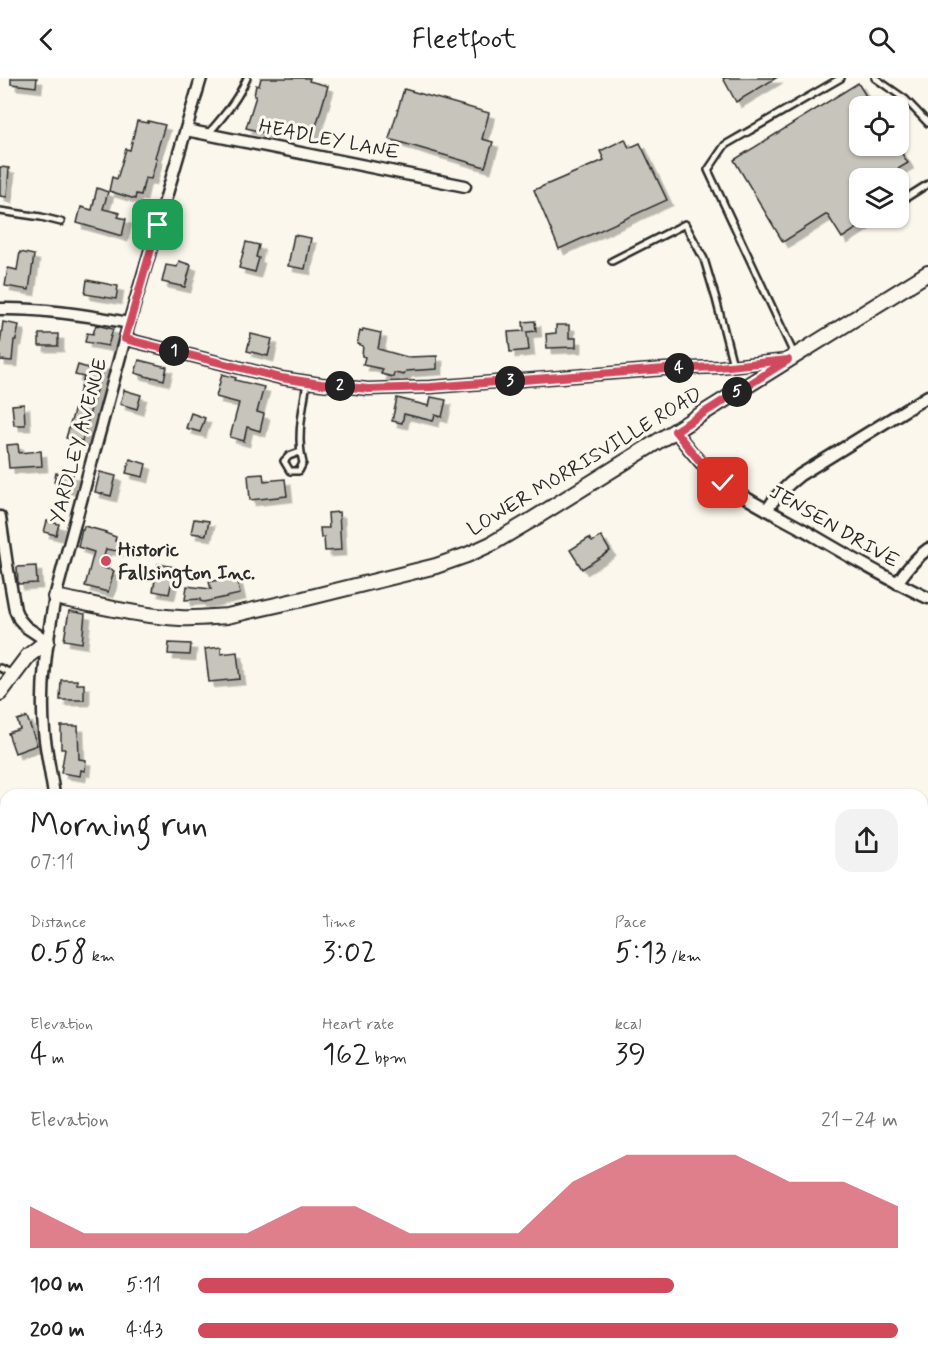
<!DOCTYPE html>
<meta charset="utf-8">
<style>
:root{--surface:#fff;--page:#f2f2f2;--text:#222;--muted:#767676;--accent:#d1495b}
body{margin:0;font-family:Mynerve,sans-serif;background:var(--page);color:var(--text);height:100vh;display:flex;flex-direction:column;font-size:22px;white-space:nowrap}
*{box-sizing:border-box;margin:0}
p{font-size:20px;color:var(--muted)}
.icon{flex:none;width:33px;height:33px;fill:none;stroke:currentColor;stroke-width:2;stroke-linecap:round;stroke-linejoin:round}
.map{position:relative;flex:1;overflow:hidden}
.drawer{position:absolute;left:0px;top:711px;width:928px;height:576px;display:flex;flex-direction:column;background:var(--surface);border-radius:18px 18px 0 0;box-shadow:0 2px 4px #0004}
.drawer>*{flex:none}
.controls{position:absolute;left:849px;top:18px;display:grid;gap:12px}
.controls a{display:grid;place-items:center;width:60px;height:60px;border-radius:12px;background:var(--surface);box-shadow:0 2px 4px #0004;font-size:30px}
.pin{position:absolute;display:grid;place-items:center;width:51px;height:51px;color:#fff;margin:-26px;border-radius:12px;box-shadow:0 3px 9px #0006}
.km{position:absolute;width:30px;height:30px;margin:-15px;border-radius:50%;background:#222;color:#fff;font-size:16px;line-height:30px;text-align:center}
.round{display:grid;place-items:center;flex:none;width:63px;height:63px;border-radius:18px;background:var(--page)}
.headline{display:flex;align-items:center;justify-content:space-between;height:102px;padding:0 30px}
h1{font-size:33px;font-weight:600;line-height:45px}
.stats{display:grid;grid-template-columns:repeat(3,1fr);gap:9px;height:102px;padding:6px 30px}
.stats div{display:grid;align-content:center}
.stats b{font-size:30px;font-weight:600}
.stats small{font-size:16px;font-weight:400}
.stats p{font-size:16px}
.chart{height:168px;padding:12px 30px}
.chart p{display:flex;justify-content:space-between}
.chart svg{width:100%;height:108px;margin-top:6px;fill:var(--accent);opacity:.7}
ul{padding:0 30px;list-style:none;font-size:20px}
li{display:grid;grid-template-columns:96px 72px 1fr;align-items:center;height:45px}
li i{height:15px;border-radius:8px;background:var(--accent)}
header{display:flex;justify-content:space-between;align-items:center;height:78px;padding:0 30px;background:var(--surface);font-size:27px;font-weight:600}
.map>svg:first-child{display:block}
.green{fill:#dddad0;stroke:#84827e;stroke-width:1.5}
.building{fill:#c7c4bc;stroke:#2b2b2b;stroke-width:1.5;filter:url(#shadow)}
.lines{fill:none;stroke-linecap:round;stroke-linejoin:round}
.service-casing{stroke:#2b2b2b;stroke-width:10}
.minor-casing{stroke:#2b2b2b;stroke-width:15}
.tertiary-casing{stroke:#2b2b2b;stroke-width:18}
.primary-casing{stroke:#2b2b2b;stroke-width:21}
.service{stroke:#fbf7ec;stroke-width:5}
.minor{stroke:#fbf7ec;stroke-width:10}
.tertiary{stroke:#fbf7ec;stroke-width:14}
.primary{stroke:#fbf7ec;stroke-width:16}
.route-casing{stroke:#fff;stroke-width:12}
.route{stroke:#d1495b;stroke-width:8}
.poi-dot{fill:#d1495b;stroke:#fbf7ec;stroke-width:2}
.labels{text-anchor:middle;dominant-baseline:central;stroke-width:6;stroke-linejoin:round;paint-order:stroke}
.street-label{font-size:20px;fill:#2b2b2b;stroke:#fbf7ec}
.poi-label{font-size:20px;font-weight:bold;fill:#2b2b2b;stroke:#fbf7ec;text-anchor:start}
</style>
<header><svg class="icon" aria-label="back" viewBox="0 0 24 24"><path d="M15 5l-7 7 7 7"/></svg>Fleetfoot<svg class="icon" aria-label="search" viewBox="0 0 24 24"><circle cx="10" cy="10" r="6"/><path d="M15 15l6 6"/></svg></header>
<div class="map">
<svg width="928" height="1287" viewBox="0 0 928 1287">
<defs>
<filter id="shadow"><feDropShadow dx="5.5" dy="5.5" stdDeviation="0" flood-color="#0004"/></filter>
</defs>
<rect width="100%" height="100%" fill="#fbf7ec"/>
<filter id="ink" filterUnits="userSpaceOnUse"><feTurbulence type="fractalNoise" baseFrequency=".0167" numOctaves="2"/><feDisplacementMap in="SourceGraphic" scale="12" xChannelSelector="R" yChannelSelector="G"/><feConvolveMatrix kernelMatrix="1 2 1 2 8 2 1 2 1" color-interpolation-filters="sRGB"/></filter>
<g filter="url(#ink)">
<path class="green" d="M147 1281H267L261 1287H146Z"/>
<g class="building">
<path d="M11 0H37L36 9 11 6Z"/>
<path d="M261 0H310L309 3 328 8 314 55 270 42 266 55 246 50 256 18H254L256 7 259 8Z"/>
<path d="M723 0H776L736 24Z"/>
<path d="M858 5 872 28H860V68H897L908 85 883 100H860V140H873L842 160 827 136 783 164 734 82Z"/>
<path d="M404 11 489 35 482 61 493 64 485 89 389 61Z"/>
<path d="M137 43 148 45V43L165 47 155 79 157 80 151 101 145 100 141 117 136 116 135 121 109 113 112 99 117 101 126 71 130 72Z"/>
<path d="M625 61 629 70 640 65 667 122 559 171 534 112 604 82 600 73Z"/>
<path d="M0 89 9 90 7 119 0 118Z"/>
<path d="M97 110 108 114 103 131 120 135 118 139 126 141 122 158 77 145 81 129 92 132Z"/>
<path d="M294 157 311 160 305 191 288 188Z"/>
<path d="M246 164 259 167 256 179 259 180 255 194 239 190Z"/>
<path d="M20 174 34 177 29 212 5 208 8 190 17 192Z"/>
<path d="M179 183 191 187 185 209 162 204 166 187 177 189Z"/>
<path d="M87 202 118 208 116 221 85 216Z"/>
<path d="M535 243 536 253 527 254 529 272 510 274 508 254 524 253 523 244Z"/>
<path d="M3 244 19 247 16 262H14L12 283 0 282V267Z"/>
<path d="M96 247 113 251 108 268 85 264 87 255 93 256Z"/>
<path d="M556 247H569V260H576V269L547 270 546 256 556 255Z"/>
<path d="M363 251 381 255 378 271 407 279 437 278V291L406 293 404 297 394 295 393 299 381 296 383 291 363 287 365 279 362 278 363 268 357 266 360 253 362 254Z"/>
<rect x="39" y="256" width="19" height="12"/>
<path d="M251 256 272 261 268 278 247 273Z"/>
<path d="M139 282 167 289 164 302 153 299 152 300 135 295Z"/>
<path d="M92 285 103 287 82 363 66 360 84 299 75 297 78 287 91 291Z"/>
<path d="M222 296 236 300 235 302 264 309 257 334 264 336 260 353 247 349 244 363 230 359 239 325 216 319Z"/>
<path d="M124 312 141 317 137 331 120 326Z"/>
<path d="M431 319 446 322 442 339 435 337 433 343 404 336 402 345 392 343 397 320 429 328Z"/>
<path d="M24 326 25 347H14L12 327Z"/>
<path d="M191 335 205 340 200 354 186 350Z"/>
<path d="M18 366 19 375 41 373 42 388 9 390 7 367Z"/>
<path d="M130 381 146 386 143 399 126 395Z"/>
<path d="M64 394 73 396 69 411 56 408 57 406 54 404 56 395 63 397Z"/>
<path d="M100 394 116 398 111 418 95 414Z"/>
<path d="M263 396 264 403 285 401 287 418 250 422 248 397Z"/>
<path d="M339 434 341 472 325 473 324 459 321 460 320 450H329L328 435Z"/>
<path d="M194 441 209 443 206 457 191 455Z"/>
<path d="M47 443 59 446 56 457 44 454Z"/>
<path d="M84 448 106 454 105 455 116 459 115 463 119 465 117 473 106 471 101 489 114 493 108 514 85 508 94 474 78 469 82 451 83 452Z"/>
<path d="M601 458 610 473 582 491 570 472 589 460 592 464Z"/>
<path d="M158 486 175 489 169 516 153 513Z"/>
<path d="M36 488 37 505 18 506 17 489Z"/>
<path d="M236 498 240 516 204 524 200 523V521L185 522 187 508 211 511 209 504Z"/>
<path d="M69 533 85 536 82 565 64 562Z"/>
<path d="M169 565 191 566 190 577 168 576Z"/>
<path d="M221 569V576L237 574 240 601 209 604 205 571Z"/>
<path d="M61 602H77V606H84V622H60Z"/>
<path d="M27 639 37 667 15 675 8 655 20 651 17 642Z"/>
<path d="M61 648H78L79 681 86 682 85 693 81 692 80 698 61 695 65 671H61Z"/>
</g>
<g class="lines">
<g class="service-casing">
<g id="service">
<path d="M875 0 905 21 928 45"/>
<path d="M208 56C223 39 238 21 247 0"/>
<path d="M898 125 928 106"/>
<path d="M0 133 41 139 61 144"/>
<path d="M612 183 685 146 704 181 716 221 733 287"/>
<path d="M794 276 708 92 725 67 841 0"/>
<path d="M300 374 289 378 284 383 290 393H299L303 385C296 359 303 331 307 304"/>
<path d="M0 590 13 596"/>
</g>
</g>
<g class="minor-casing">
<g id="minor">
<path d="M186 52 465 108"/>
<path d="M0 231C43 230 87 237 129 245"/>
<path d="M125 261 281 300 321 306 368 311 431 309 665 291 719 289 787 282"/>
<path d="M675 353C687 368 699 385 714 398 739 418 775 436 804 452 845 476 885 500 928 520"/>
<path d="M767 432C776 417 787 407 800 397L928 318"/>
<path d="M0 439 7 487 15 532 19 541 26 549 47 563"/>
<path d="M897 505C906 492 915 480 928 471"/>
<path d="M54 717C51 696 46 674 44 653 40 608 47 563 55 519L129 245 201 0"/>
<path d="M922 770 928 767"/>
<path d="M922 800 928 808"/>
<path d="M922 1042 928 1044"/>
<path d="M0 1062 6 1060"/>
<path d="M0 1193 6 1191"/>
<path d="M922 1226 928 1229"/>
<path d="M922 1261 928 1253"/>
<path d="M82 1287 85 1281"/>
<path d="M906 1287 910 1281"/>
</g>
</g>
<g class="tertiary-casing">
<g id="tertiary">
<path d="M55 519C97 527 138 538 180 540 196 541 212 539 227 538L303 521 436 488 467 477 491 466 530 443 928 195"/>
<path d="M0 615 28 578 47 563"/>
</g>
</g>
<g class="primary-casing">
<g id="primary">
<path d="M0 993 6 995"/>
<path d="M0 1016 6 1022"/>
<path d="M621 1281 630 1287"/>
</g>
</g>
<use href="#service" class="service"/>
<use href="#minor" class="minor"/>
<use href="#tertiary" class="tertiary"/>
<use href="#primary" class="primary"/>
</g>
</g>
<g class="lines" filter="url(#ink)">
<g class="route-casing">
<path id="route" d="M158 147 125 261 281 300 321 306 368 311 431 309 665 291 719 289 788 282 675 353C690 372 704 390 723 405"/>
</g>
<use href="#route" class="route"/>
</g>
<circle class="poi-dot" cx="106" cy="483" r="6"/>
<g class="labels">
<g class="street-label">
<text transform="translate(329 62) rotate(11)">HEADLEY LANE</text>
<text transform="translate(79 363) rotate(-75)">YARDLEY AVENUE</text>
<text transform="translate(585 384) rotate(-31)">LOWER MORRISVILLE ROAD</text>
<text transform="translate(834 449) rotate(30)">JENSEN DRIVE</text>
</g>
<g class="poi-label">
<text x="118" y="472">Historic<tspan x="118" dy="23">Fallsington Inc.</tspan></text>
</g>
</g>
</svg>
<div class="controls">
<a><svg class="icon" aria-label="locate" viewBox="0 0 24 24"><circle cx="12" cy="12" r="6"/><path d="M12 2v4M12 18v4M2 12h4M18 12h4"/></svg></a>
<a><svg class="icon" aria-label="layers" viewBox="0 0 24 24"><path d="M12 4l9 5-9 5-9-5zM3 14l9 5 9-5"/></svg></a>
</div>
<div class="pin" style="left:158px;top:147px;background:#1e9e55"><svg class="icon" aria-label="arrive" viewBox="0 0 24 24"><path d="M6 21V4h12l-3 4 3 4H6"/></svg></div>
<div class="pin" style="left:723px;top:405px;background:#d93025"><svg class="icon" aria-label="check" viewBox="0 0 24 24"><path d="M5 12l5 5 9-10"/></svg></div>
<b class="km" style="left:174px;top:273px">1</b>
<b class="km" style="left:340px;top:308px">2</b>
<b class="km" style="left:510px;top:303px">3</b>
<b class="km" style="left:679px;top:290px">4</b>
<b class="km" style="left:737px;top:314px">5</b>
<section class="drawer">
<div class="headline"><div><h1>Morning run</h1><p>07:11</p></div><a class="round"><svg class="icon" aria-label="share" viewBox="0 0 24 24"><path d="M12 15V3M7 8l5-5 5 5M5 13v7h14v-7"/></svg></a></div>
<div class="stats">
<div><p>Distance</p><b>0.58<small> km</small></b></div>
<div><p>Time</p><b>3:02</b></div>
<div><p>Pace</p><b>5:13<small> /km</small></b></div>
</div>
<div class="stats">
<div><p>Elevation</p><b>4<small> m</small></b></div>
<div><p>Heart rate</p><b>162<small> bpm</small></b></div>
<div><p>kcal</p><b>39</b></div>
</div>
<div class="chart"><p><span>Elevation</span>21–24 m</p>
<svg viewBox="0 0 160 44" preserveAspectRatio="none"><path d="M0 44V27L10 38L20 38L30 38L40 38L50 27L60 27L70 38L80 38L90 38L100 17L110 6L120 6L130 6L140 17L150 17L160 27V44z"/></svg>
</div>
<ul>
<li><b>100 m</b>5:11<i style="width:68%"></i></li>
<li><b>200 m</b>4:43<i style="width:100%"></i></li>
</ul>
</section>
</div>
